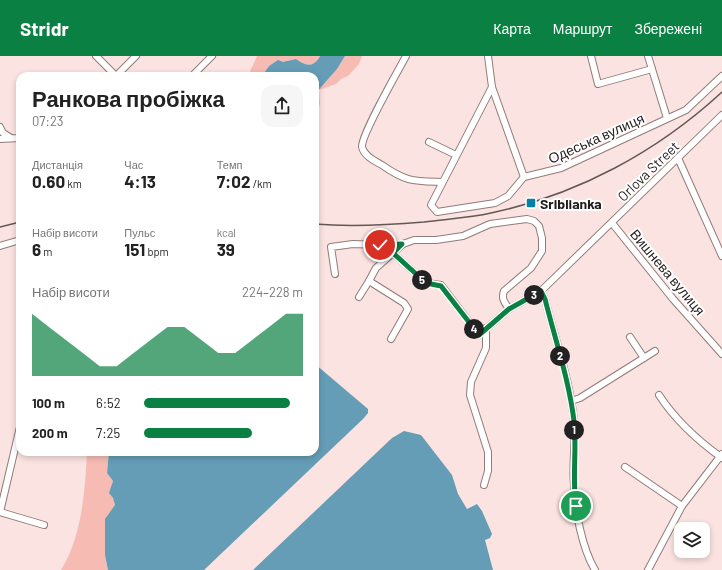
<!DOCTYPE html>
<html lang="uk">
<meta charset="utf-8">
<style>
:root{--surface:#fff;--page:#f6f6f6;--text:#222;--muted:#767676;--accent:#0b8043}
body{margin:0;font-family:Barlow,sans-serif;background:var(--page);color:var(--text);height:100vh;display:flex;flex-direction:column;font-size:15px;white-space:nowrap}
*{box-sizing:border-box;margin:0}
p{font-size:13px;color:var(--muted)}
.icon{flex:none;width:22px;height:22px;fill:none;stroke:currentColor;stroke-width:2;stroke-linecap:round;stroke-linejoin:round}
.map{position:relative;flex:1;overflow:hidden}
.details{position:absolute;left:16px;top:16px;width:303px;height:384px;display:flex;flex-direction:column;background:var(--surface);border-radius:12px;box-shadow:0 2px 6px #0003}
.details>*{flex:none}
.buttons{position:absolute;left:674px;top:466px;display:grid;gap:8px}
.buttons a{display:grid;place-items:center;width:36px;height:36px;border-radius:8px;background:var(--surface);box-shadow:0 2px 6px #0003;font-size:20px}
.pin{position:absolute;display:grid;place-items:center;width:34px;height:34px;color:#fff;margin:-17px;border:2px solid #fff;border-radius:50%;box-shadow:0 1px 4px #0007}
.km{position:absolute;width:20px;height:20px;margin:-10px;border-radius:50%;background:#222;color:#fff;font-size:11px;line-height:20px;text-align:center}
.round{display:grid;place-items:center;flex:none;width:42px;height:42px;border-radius:12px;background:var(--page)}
.head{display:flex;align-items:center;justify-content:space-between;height:68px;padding:0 16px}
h1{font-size:22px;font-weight:700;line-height:30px}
.figures{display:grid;grid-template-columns:repeat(3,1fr);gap:6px;height:68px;padding:4px 16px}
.figures div{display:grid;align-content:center}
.figures b{font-size:17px;font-weight:700}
.figures small{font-size:11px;font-weight:400}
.figures p{font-size:11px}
.chart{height:112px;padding:8px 16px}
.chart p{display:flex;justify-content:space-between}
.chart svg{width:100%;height:72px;margin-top:4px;fill:var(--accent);opacity:.7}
ul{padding:0 16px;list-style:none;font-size:13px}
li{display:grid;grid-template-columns:64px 48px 1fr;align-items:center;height:30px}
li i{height:10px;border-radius:5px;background:var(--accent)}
header{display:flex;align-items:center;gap:24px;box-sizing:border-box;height:56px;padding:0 20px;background:var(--accent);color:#fff}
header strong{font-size:19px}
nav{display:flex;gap:22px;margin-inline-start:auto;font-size:14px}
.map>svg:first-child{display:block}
.green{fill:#f6bcb4}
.water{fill:#659db6}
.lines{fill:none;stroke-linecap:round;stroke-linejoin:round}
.minor-casing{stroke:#907c7a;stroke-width:8}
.minor{stroke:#fff;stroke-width:6}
.rail{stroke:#645856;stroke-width:1.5}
.route-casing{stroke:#fff;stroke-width:8}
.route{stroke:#0b8043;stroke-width:5}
.poi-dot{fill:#057fa5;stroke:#fff;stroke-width:1.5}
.labels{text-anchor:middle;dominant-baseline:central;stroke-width:4;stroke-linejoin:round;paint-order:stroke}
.street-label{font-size:14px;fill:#241d1c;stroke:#fff}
.poi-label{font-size:14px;font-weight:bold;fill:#241d1c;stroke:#fff;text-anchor:start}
</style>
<header>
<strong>Stridr</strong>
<nav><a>Карта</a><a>Маршрут</a><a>Збережені</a></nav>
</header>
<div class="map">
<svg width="722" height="514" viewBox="0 0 722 514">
<rect width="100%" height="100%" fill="#fae3e0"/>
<g class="green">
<path d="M257 0H320C314 12 305 10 296 3L269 10 262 20H248Z"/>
<path d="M345 0H362L359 8 348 20 341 23 336 28 319 34 320 48 315 64V38L337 13Z"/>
<path d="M87 396H109L107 417 113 425 110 437 113 442 115 449 105 499 108 514H61C82 480 85 435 87 396Z"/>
</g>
<g class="water">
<path d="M320 0H345L337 13 315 38V20H262L269 10 278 4 283 6 296 3C305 10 314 12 320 0Z"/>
<path d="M315 308 368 353V357L363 363 204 514H108L105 499V463L115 449 113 442 109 437 113 425 107 417 109 396H315Z"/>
<path d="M404 375 421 379 452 419 458 438 467 453 477 448 482 455 492 478 490 482 485 484 493 514H253L392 382Z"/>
</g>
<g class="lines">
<g class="minor-casing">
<g id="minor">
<path d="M96 0 116 20"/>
<path d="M406 0C398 15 361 79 362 91 364 100 375 105 382 109 406 126 414 125 442 126"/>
<path d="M488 0 492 31 524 121"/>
<path d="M591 0 598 28 652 13"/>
<path d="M648 0 667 62"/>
<path d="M116 20 136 0"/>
<path d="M192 20 212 0"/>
<path d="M492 31 431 149 437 156 495 147 508 140 524 121 561 112 686 54 722 20"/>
<path d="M0 71 3 77 11 82"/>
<path d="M0 83 20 82"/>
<path d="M429 86 456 99"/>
<path d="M678 102 722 200"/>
<path d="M612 167 673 243 722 298"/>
<path d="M0 190 20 184"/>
<path d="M393 197 426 227 441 229 479 279 509 253 541 235 722 59"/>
<path d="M335 218 331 191 353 188 380 189 403 188 414 184H436L463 180 490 168 527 163 534 165 539 170 542 182V195L531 212 504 235C501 243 505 247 509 253"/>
<path d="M541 235 545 243C555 283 570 324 574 365 576 386 572 408 574 429 575 455 582 492 595 514"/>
<path d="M359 241 369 225"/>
<path d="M630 281 644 302"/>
<path d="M391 283 408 253 404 247 369 225 376 212 403 188"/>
<path d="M659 339C676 365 697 384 722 402"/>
<path d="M571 345 580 342 655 295"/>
<path d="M625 411 682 450"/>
<path d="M484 429 488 415V396L470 339 471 326 486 292V272"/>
<path d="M0 456 20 371"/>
<path d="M0 456 44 469"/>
<path d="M648 514 682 450 722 398"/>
</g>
</g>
<use href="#minor" class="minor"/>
<g class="rail">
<path d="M315 168C351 171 388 169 424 166 446 163 469 162 491 157 577 139 657 96 722 36"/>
<path d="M0 171 20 166"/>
</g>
</g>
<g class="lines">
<g class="route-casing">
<path id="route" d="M380 189 402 188 393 197 426 227 441 230 479 279 509 253 541 235 545 243C555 283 569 324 574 365 577 393 572 421 576 450"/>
</g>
<use href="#route" class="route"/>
</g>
<rect class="poi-dot" x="526" y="142" width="10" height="10" rx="2"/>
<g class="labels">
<g class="street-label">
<text transform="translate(596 82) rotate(-24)">Одеська вулиця</text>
<text transform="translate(648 115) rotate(-44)">Orlova Street</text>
<text transform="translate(668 216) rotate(50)">Вишнева вулиця</text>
</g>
<g class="poi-label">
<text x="540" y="147">Sriblianka</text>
</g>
</g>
</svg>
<div class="buttons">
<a><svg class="icon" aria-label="layers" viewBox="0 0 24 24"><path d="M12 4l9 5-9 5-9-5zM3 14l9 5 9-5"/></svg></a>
</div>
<div class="pin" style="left:576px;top:450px;background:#1e9e55"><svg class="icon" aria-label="arrive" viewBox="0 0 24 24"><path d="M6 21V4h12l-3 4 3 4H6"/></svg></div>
<div class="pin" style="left:380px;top:189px;background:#d93025"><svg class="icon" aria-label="check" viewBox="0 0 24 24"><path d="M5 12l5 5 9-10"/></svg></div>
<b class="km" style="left:574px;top:374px">1</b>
<b class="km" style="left:560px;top:300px">2</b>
<b class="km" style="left:534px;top:239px">3</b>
<b class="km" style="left:474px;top:273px">4</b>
<b class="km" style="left:422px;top:224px">5</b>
<section class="details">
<div class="head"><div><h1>Ранкова пробіжка</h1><p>07:23</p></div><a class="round"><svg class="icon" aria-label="share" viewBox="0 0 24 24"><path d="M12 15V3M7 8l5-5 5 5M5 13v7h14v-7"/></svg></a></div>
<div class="figures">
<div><p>Дистанція</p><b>0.60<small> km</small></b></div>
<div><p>Час</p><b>4:13</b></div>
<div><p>Темп</p><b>7:02<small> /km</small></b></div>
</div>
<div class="figures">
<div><p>Набір висоти</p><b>6<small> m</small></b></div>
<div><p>Пульс</p><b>151<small> bpm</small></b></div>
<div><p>kcal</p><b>39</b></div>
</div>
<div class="chart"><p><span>Набір висоти</span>224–228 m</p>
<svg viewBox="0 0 160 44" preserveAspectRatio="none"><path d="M0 44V6L10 14L20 22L30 30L40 38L50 38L60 30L70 22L80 14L90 14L100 22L110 30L120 30L130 22L140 14L150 6L160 6V44z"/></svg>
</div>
<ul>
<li><b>100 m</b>6:52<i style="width:92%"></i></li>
<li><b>200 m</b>7:25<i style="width:68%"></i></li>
</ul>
</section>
</div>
